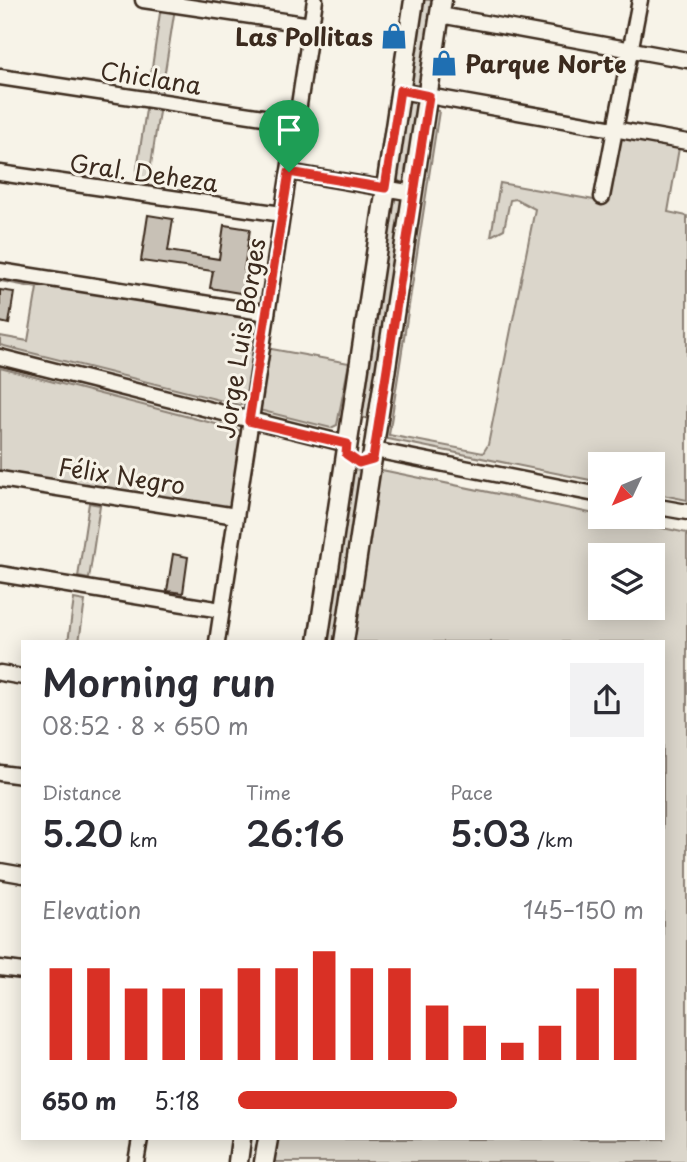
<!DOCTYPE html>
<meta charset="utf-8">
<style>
:root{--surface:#fff;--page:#f2f2f3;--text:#2b2b33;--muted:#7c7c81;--accent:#d93025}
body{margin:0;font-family:"Playpen Sans",sans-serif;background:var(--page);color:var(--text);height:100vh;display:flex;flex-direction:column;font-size:26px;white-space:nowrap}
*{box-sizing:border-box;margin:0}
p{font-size:23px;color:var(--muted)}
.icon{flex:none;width:38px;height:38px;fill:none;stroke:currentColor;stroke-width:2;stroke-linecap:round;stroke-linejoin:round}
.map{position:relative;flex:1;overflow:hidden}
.drawer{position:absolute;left:21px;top:640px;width:644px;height:500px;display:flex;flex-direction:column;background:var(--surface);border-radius:0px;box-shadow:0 4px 18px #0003}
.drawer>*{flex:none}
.needle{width:46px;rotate:226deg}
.controls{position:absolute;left:588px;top:452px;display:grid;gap:14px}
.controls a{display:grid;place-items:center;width:77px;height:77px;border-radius:0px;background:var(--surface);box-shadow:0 4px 18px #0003;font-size:35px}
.pin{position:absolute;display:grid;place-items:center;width:60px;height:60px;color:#fff;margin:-72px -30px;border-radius:50% 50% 50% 0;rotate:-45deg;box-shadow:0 0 7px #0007}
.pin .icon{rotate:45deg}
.round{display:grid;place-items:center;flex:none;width:74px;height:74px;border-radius:0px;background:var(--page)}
.summary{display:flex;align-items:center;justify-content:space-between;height:119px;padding:0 21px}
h1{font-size:38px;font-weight:600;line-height:52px}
.figures{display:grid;grid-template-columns:repeat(3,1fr);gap:10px;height:119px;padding:7px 21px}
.figures div{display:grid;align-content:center}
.figures b{font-size:35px;font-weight:600}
.figures small{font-size:19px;font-weight:400}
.figures p{font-size:19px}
.chart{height:196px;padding:14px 21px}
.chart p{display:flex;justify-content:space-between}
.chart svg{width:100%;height:126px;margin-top:7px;stroke:var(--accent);stroke-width:6}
ul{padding:0 21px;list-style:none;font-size:23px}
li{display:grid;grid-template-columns:112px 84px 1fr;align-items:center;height:52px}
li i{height:18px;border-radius:9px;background:var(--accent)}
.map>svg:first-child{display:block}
.green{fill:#dbd6cb;stroke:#8b8074;stroke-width:2;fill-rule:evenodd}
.building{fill:#c8c1b6;stroke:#3b2a1e;stroke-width:2}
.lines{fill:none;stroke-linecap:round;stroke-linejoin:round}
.minor-casing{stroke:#3b2a1e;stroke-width:19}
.major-casing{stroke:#3b2a1e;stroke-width:23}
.minor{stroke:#f7f3e8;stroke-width:14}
.major{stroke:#f7f3e8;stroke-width:18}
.route-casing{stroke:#fff;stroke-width:14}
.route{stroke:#d93025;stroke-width:9}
.labels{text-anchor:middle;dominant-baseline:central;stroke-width:6;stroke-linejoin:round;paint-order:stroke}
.poi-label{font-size:24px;font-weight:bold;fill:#3b2a1e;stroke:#f7f3e8;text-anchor:end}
.street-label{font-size:24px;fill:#3b2a1e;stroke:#f7f3e8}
</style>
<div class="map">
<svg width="687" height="1162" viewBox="0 0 687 1162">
<rect width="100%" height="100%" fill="#f7f3e8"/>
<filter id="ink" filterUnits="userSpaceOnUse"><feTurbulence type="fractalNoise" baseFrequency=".0143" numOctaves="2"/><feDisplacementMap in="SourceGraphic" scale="14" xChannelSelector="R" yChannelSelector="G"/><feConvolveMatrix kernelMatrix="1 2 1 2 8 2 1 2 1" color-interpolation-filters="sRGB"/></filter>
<g filter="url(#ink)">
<g class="green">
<path d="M420 0H437L422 86 412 87 410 85Z"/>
<path d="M161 6 175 8 161 97 148 95Z"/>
<path d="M408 100 419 102 407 182 402 184 394 176Z"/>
<path d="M147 103 160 105 147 191 134 189Z"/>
<path d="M433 110 439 111 389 435 483 453 488 445 535 209 516 199 510 200 504 229 491 236 500 183 605 202 618 138 622 137 679 148 668 212 687 216V500L653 493V464H600V482L383 438Z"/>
<path d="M394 197 404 199 372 419 357 417Z"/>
<path d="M0 276 254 316 260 326 246 401 239 405 0 345V336L28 341 37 288 0 281Z"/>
<path d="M266 348 349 363 337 425 331 428 259 410Z"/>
<path d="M0 368 239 430 243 434 234 505 230 510 0 474Z"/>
<path d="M352 469 363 470 337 642H324Z"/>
<path d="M377 469 687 533V1162H271L274 1139H663V642H350ZM600 555H653V607H600Z"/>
<path d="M89 503 100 505 89 579 78 577Z"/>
<path d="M74 599 85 601 79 642H68Z"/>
</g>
<g class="building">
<path d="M148 215 173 219 168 251 219 259 224 225 250 229 244 270 249 271 246 294 210 288 213 271 141 261Z"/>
<path d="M0 290 14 292 9 324 0 322Z"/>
<path d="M173 554 188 557 183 593 167 591Z"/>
</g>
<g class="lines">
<g class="minor-casing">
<g id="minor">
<path d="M143 0 311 25"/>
<path d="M440 15 687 60"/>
<path d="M0 77 296 122"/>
<path d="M400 91 687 142"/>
<path d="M289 172 413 193"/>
<path d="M0 173 282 214"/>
<path d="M602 197 640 0"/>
<path d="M0 271 267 313"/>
<path d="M0 357 347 444"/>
<path d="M374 450 600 495"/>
<path d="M0 479 236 516"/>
<path d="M653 506 687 512"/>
<path d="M0 574 221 610"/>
<path d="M217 642 315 0"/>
<path d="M0 673 23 677"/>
<path d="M0 773 23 776"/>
<path d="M0 871 23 875"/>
<path d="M0 968 23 971"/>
<path d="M136 1162 140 1139"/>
</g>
</g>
<g class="major-casing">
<g id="major">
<path d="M318 642 414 0"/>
<path d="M344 642 442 0"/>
<path d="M238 1162 241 1139"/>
<path d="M264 1162 268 1139"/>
</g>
</g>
<use href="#minor" class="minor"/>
<use href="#major" class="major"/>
</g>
</g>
<g class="lines" filter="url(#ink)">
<g class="route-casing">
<path id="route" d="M400 90 429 96 373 459 359 463 346 454 347 444 249 421 289 172 385 188Z"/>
</g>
<use href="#route" class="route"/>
</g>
<defs>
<g id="shop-bare" transform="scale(2.1)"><path d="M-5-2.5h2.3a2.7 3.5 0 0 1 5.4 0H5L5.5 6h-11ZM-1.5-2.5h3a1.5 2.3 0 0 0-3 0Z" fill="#1f6fb2" stroke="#f7f3e8" stroke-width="2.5" paint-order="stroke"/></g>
</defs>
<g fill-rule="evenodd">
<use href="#shop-bare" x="394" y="36"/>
<use href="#shop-bare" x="444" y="63"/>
</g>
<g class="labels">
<g class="poi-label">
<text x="373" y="36">Las Pollitas</text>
<text x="465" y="63" text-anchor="start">Parque Norte</text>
</g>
<g class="street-label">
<text transform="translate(151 77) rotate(9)">Chiclana</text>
<text transform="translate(144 172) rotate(8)">Gral. Deheza</text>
<text transform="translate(240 338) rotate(-81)">Jorge Luis Borges</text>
<text transform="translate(122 475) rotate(9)">Félix Negro</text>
</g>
</g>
</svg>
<div class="controls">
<a><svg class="needle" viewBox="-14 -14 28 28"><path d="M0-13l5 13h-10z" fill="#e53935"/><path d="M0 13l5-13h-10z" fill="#7c7c81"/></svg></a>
<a><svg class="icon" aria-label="layers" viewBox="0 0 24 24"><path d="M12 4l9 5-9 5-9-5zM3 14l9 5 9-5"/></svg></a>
</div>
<div class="pin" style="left:289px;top:172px;background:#1e9e55"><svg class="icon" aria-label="arrive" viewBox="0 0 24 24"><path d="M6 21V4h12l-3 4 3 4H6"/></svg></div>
<section class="drawer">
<div class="summary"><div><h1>Morning run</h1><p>08:52 · 8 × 650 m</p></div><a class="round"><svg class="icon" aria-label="share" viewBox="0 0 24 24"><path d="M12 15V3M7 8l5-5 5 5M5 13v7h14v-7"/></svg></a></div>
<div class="figures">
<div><p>Distance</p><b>5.20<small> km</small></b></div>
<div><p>Time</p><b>26:16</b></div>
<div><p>Pace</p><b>5:03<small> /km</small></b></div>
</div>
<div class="chart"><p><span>Elevation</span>145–150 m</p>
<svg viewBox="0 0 160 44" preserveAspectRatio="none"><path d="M5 44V12M15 44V12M25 44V19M35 44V19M45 44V19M55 44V12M65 44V12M75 44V6M85 44V12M95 44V12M105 44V25M115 44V32M125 44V38M135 44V32M145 44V19M155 44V12"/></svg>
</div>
<ul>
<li><b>650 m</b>5:18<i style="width:54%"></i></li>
</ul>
</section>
</div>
